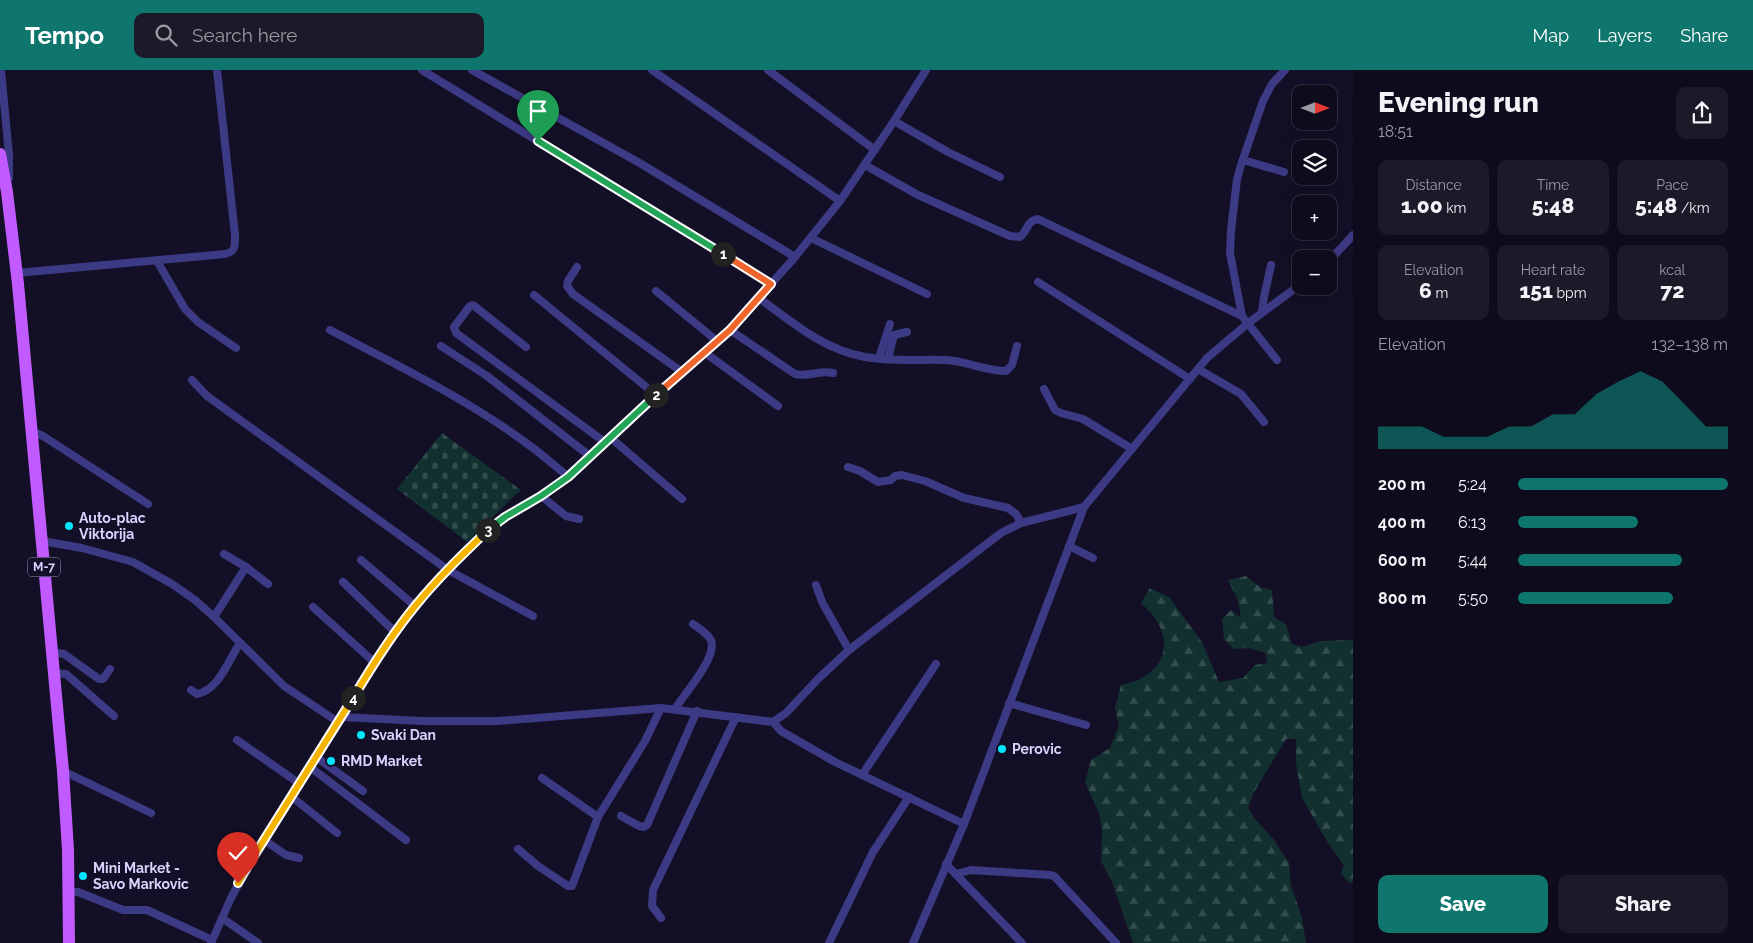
<!DOCTYPE html>
<meta charset="utf-8">
<style>
:root{--surface:#0e0b1c;--page:#1c1929;--text:#f1f3f6;--muted:#9b9ba3;--line:#2e2b3b;--accent:#0f766e}
body{margin:0;font-family:Raleway,sans-serif;background:var(--page);color:var(--text);height:100vh;display:flex;flex-direction:column;font-size:19px;white-space:nowrap}
*{box-sizing:border-box;margin:0}
p{font-size:16px;color:var(--muted)}
.icon{flex:none;width:28px;height:28px;fill:none;stroke:currentColor;stroke-width:2;stroke-linecap:round;stroke-linejoin:round}
.map{position:relative;flex:1;overflow:hidden}
.drawer{display:flex;flex-direction:column;background:var(--surface);width:400px}
.drawer>*{flex:none}
.needle{width:32px;rotate:90deg}
.tools{position:absolute;left:1292px;top:15px;display:grid;gap:10px}
.tools a{display:grid;place-items:center;width:45px;height:45px;border-radius:10px;background:var(--surface);box-shadow:0 5px 20px #0002,0 0 0 1px var(--line);font-size:25px}
.pin{position:absolute;display:grid;place-items:center;width:42px;height:42px;color:#fff;margin:-51px -21px;border-radius:50% 50% 50% 0;rotate:-45deg;box-shadow:0 0 5px #0007}
.pin .icon{rotate:45deg}
.km{position:absolute;width:25px;height:25px;margin:-12px;border-radius:50%;background:#222;color:#fff;font-size:14px;line-height:25px;text-align:center}
.round{display:grid;place-items:center;flex:none;width:52px;height:52px;border-radius:10px;background:var(--page)}
.headline{display:flex;align-items:center;justify-content:space-between;height:85px;padding:0 25px}
h1{font-size:28px;font-weight:800;line-height:38px}
.metrics{display:grid;grid-template-columns:repeat(3,1fr);gap:8px;height:85px;padding:5px 25px}
.metrics div{display:grid;align-content:center;border-radius:10px;background:var(--page);text-align:center}
.metrics b{font-size:21px;font-weight:800}
.metrics small{font-size:14px;font-weight:400}
.metrics p{font-size:14px}
.chart{height:140px;padding:10px 25px}
.chart p{display:flex;justify-content:space-between}
.chart svg{width:100%;height:90px;margin-top:5px;fill:var(--accent);opacity:.7}
.button{display:flex;gap:10px;margin-top:auto;padding:10px 25px}
.button a{flex:1;height:58px;border-radius:10px;background:var(--accent);color:#fff;font-size:20px;font-weight:800;line-height:58px;text-align:center}
.button a+a{background:var(--page);color:var(--text)}
ul{padding:0 25px;list-style:none;font-size:16px}
li{display:grid;grid-template-columns:80px 60px 1fr;align-items:center;height:38px}
li i{height:12px;border-radius:6px;background:var(--accent)}
header{display:flex;align-items:center;gap:30px;box-sizing:border-box;height:70px;padding:0 25px;background:var(--accent);color:#fff}
header strong{font-size:24px}
nav{display:flex;gap:28px;margin-inline-start:auto;font-size:18px}
.search{width:350px;height:45px;background:var(--page);display:flex;align-items:center;gap:12px;box-sizing:border-box;padding:0 18px;border-radius:10px;color:var(--muted);font-size:19px}
main{display:flex;flex:1;min-height:0}
.map>svg:first-child{display:block}
.forest{fill:url(#forest-firs)}
.cemetery{fill:url(#cemetery-stones)}
.lines{fill:none;stroke-linecap:round;stroke-linejoin:round}
.minor{stroke:#3d3a85;stroke-width:8}
.primary{stroke:#c25bff;stroke-width:12}
.split-1-casing{stroke:#fff;stroke-width:10}
.split-2-casing{stroke:#fff;stroke-width:10}
.split-3-casing{stroke:#fff;stroke-width:10}
.split-4-casing{stroke:#fff;stroke-width:10}
.split-5-casing{stroke:#fff;stroke-width:10}
.split-1{stroke:#22a559;stroke-width:6}
.split-2{stroke:#f0652b;stroke-width:6}
.split-3{stroke:#22a559;stroke-width:6}
.split-4{stroke:#f5b400;stroke-width:6}
.split-5{stroke:#f5b400;stroke-width:6}
.poi-dot{fill:#00e5ff;stroke:#130f26;stroke-width:2}
.labels{text-anchor:middle;dominant-baseline:central;stroke-width:4;stroke-linejoin:round;paint-order:stroke}
.shield{fill:#130f26;stroke:#9e99be;stroke-width:1}
.shield-label{font-size:12px;font-weight:bold;fill:#d9d4ff}
.poi-label{font-size:14px;font-weight:bold;fill:#d9d4ff;stroke:#130f26;text-anchor:start}
</style>
<header>
<strong>Tempo</strong>
<div class="search"><svg class="icon" aria-label="search" viewBox="0 0 24 24"><circle cx="10" cy="10" r="6"/><path d="M15 15l6 6"/></svg>Search here</div>
<nav><a>Map</a><a>Layers</a><a>Share</a></nav>
</header>
<main>
<div class="map">
<svg width="1353" height="873" viewBox="0 0 1353 873">
<defs>
<pattern id="forest-firs" width="22" height="20" patternUnits="userSpaceOnUse" patternTransform="scale(1.25)"><rect width="22" height="20" fill="#12302f"/><path d="M5 1l3.5 6h-7zM16 11l3.5 6h-7z" fill="#344d4e"/></pattern>
<pattern id="cemetery-stones" width="16" height="16" patternUnits="userSpaceOnUse" patternTransform="scale(1.25)"><rect width="16" height="16" fill="#12302f"/><path d="M2 7V4a2 2 0 0 1 4 0v3zM10 15v-3a2 2 0 0 1 4 0v3z" fill="#344d4e"/></pattern>
</defs>
<rect width="100%" height="100%" fill="#130f26"/>
<path class="forest" d="M1246 506 1260 517 1272 520 1274 547 1286 554 1292 574 1302 577 1320 571 1353 570V812L1349 813 1341 803 1344 795 1328 773 1302 728 1296 693V669H1286L1254 722 1248 738 1255 749 1274 770 1289 793 1291 815 1302 848 1306 873H1133L1112 812 1101 791 1102 761 1100 746 1085 712 1091 690 1110 678 1119 656 1115 638 1121 615C1154 609 1176 584 1157 551 1153 544 1146 538 1141 533L1150 518 1169 527 1202 572 1219 612 1243 608 1255 595 1267 593 1266 583 1249 578 1234 579 1224 569 1222 549 1231 540 1240 547C1241 531 1234 524 1228 510Z"/>
<path class="cemetery" d="M442 363 521 420 467 472 397 419Z"/>
<g class="lines">
<g class="minor">
<path d="M1 0 9 85V108"/>
<path d="M422 0 771 214"/>
<path d="M472 0 638 92 795 187"/>
<path d="M652 0 840 131"/>
<path d="M768 0 875 80"/>
<path d="M894 51 948 82 1000 107"/>
<path d="M1243 90 1284 102"/>
<path d="M865 95 918 125 1010 166 1020 167C1028 161 1026 151 1038 149L1242 246"/>
<path d="M811 168 927 224"/>
<path d="M157 191 185 239 198 252 236 278"/>
<path d="M1329 191 1353 165"/>
<path d="M577 197 568 211 567 216 573 224 682 302"/>
<path d="M17 203 225 184C236 182 235 175 235 165L217 0"/>
<path d="M1038 212 1190 309"/>
<path d="M656 221 717 271"/>
<path d="M534 225 656 325"/>
<path d="M759 228C792 252 824 280 865 287 892 292 919 289 946 290 966 291 985 301 1006 301L1012 295 1017 276"/>
<path d="M1262 242 1264 227 1271 195"/>
<path d="M330 260C399 296 471 331 533 378 545 387 557 398 569 407"/>
<path d="M730 260 795 304C809 307 820 300 833 303"/>
<path d="M441 276 487 306 591 387"/>
<path d="M526 277 473 235 470 236 454 257 456 263 606 373"/>
<path d="M704 282 778 336"/>
<path d="M879 288 890 254"/>
<path d="M888 289 894 265 907 262"/>
<path d="M1277 290 1242 246 1230 183 1231 161 1237 109 1241 95 1263 31 1272 14 1285 0"/>
<path d="M1198 299 1241 324 1264 352"/>
<path d="M192 310 207 326 448 500 533 546"/>
<path d="M1044 319 1055 340 1061 343 1083 349 1132 379"/>
<path d="M31 361 43 366 148 434"/>
<path d="M611 368 682 429"/>
<path d="M848 397 860 401 878 412 891 410 895 406 902 405 925 411 964 428 1008 438 1016 444 1021 453"/>
<path d="M541 426 566 446 579 449"/>
<path d="M42 471 82 478 133 492 172 514 195 530 214 547 284 616 338 652"/>
<path d="M1069 476 1093 488"/>
<path d="M224 484 246 497"/>
<path d="M361 490 415 536"/>
<path d="M343 512 395 562"/>
<path d="M816 515 822 532 849 580"/>
<path d="M313 537 374 592"/>
<path d="M214 547 246 497 268 514"/>
<path d="M52 582 64 584 99 609H103L110 599"/>
<path d="M54 603 66 604 114 646"/>
<path d="M191 620 197 624C219 620 229 589 240 573"/>
<path d="M1009 633 1086 655"/>
<path d="M675 639C684 624 718 587 711 570 707 563 699 558 693 554"/>
<path d="M341 647 421 651H498L661 638 773 652 786 643 819 608 849 580 1001 463 1021 453 1084 437 1207 288 1247 254 1301 214"/>
<path d="M773 652 781 661 835 692 964 754"/>
<path d="M237 670 300 714"/>
<path d="M316 687 363 721"/>
<path d="M310 697 406 770"/>
<path d="M63 701 151 743"/>
<path d="M862 705 936 594"/>
<path d="M542 708 598 747"/>
<path d="M292 727 337 763"/>
<path d="M621 746 639 756 644 757 647 755 697 641"/>
<path d="M264 770 286 785 299 788"/>
<path d="M518 779 538 796 568 816H572L598 747 645 671 661 638"/>
<path d="M946 794 1022 873"/>
<path d="M956 804 971 800 1050 805 1054 806 1116 873"/>
<path d="M69 822H78L123 840H147L212 870"/>
<path d="M222 848 258 873"/>
<path d="M661 848 652 836 653 820 736 647"/>
<path d="M211 873 231 828 252 789 341 647 374 592 415 536 448 500 492 456 569 407 656 325 730 260 795 187 840 131 894 51 926 0"/>
<path d="M829 873 873 782 909 727"/>
<path d="M913 873 964 754 1084 437"/>
</g>
<path class="primary" d="M0 84 7 122 18 214 63 701 68 780 69 873"/>
</g>
<g class="lines">
<g class="split-1-casing">
<path id="split-1" d="M538 71 723 184"/>
</g>
<g class="split-2-casing">
<path id="split-2" d="M656 325 730 260 771 214 723 184"/>
</g>
<g class="split-3-casing">
<path id="split-3" d="M488 460 505 447 541 426 568 407 656 325"/>
</g>
<g class="split-4-casing">
<path id="split-4" d="M353 628C372 596 392 564 416 535 438 508 463 484 488 460"/>
</g>
<g class="split-5-casing">
<path id="split-5" d="M238 813 252 789 353 628"/>
</g>
<use href="#split-1" class="split-1"/>
<use href="#split-2" class="split-2"/>
<use href="#split-3" class="split-3"/>
<use href="#split-4" class="split-4"/>
<use href="#split-5" class="split-5"/>
</g>
<g class="poi-dot">
<circle cx="69" cy="456" r="5"/>
<circle cx="361" cy="665" r="5"/>
<circle cx="1002" cy="679" r="5"/>
<circle cx="331" cy="691" r="5"/>
<circle cx="83" cy="806" r="5"/>
</g>
<g class="labels">
<rect class="shield" x="28" y="487.5" width="32" height="19" rx="4"/>
<g class="shield-label">
<text x="44" y="497">M-7</text>
</g>
<g class="poi-label">
<text x="79" y="448">Auto-plac<tspan x="79" dy="16">Viktorija</tspan></text>
<text x="371" y="665">Svaki Dan</text>
<text x="1012" y="679">Perovic</text>
<text x="341" y="691">RMD Market</text>
<text x="93" y="798">Mini Market -<tspan x="93" dy="16">Savo Markovic</tspan></text>
</g>
</g>
</svg>
<div class="tools">
<a><svg class="needle" viewBox="-14 -14 28 28"><path d="M0-13l5 13h-10z" fill="#e53935"/><path d="M0 13l5-13h-10z" fill="#9b9ba3"/></svg></a>
<a><svg class="icon" aria-label="layers" viewBox="0 0 24 24"><path d="M12 4l9 5-9 5-9-5zM3 14l9 5 9-5"/></svg></a>
<a>+</a>
<a>−</a>
</div>
<div class="pin" style="left:538px;top:71px;background:#1e9e55"><svg class="icon" aria-label="arrive" viewBox="0 0 24 24"><path d="M6 21V4h12l-3 4 3 4H6"/></svg></div>
<div class="pin" style="left:238px;top:813px;background:#d93025"><svg class="icon" aria-label="check" viewBox="0 0 24 24"><path d="M5 12l5 5 9-10"/></svg></div>
<b class="km" style="left:723px;top:184px">1</b>
<b class="km" style="left:656px;top:325px">2</b>
<b class="km" style="left:488px;top:460px">3</b>
<b class="km" style="left:353px;top:628px">4</b>
</div>
<section class="drawer">
<div class="headline"><div><h1>Evening run</h1><p>18:51</p></div><a class="round"><svg class="icon" aria-label="share" viewBox="0 0 24 24"><path d="M12 15V3M7 8l5-5 5 5M5 13v7h14v-7"/></svg></a></div>
<div class="metrics">
<div><p>Distance</p><b>1.00<small> km</small></b></div>
<div><p>Time</p><b>5:48</b></div>
<div><p>Pace</p><b>5:48<small> /km</small></b></div>
</div>
<div class="metrics">
<div><p>Elevation</p><b>6<small> m</small></b></div>
<div><p>Heart rate</p><b>151<small> bpm</small></b></div>
<div><p>kcal</p><b>72</b></div>
</div>
<div class="chart"><p><span>Elevation</span>132–138 m</p>
<svg viewBox="0 0 160 44" preserveAspectRatio="none"><path d="M0 44V33L10 33L20 33L30 38L40 38L50 38L60 33L70 33L80 27L90 27L100 17L110 11L120 6L130 11L140 22L150 33L160 33V44z"/></svg>
</div>
<ul>
<li><b>200 m</b>5:24<i style="width:100%"></i></li>
<li><b>400 m</b>6:13<i style="width:57%"></i></li>
<li><b>600 m</b>5:44<i style="width:78%"></i></li>
<li><b>800 m</b>5:50<i style="width:74%"></i></li>
</ul>
<div class="button"><a>Save</a><a>Share</a></div>
</section>
</main>
